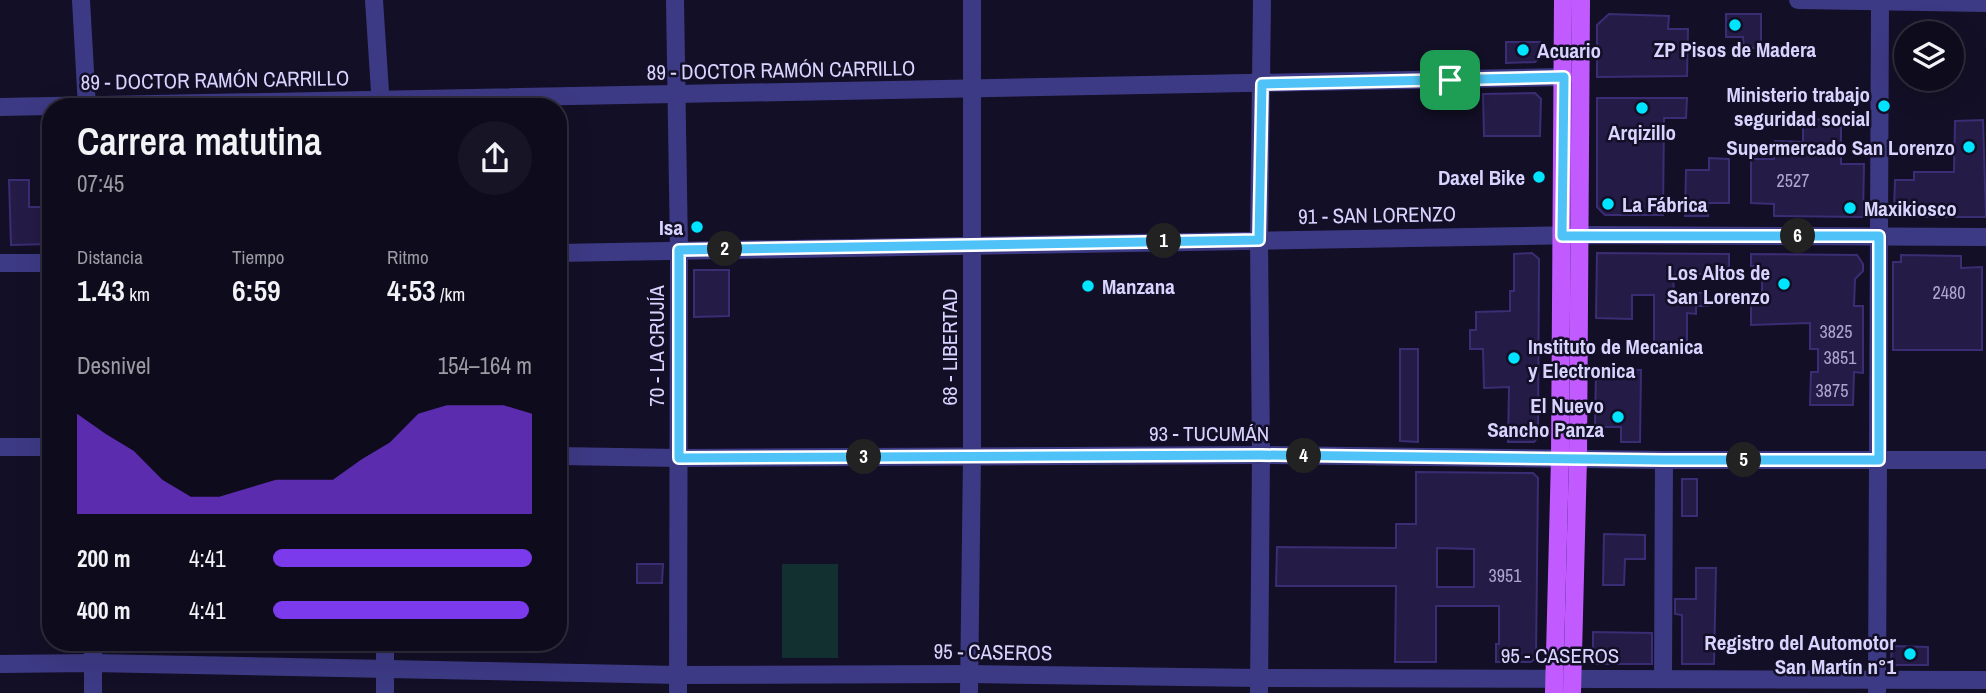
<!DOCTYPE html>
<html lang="es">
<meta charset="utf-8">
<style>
:root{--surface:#0e0b1c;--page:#171425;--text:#f1f3f6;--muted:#9b9ba3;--line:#2e2b3b;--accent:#7c3aed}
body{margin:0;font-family:"Archivo Narrow",sans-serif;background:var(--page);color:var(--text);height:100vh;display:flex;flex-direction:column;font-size:26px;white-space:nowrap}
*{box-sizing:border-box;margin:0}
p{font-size:23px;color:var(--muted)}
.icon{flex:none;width:38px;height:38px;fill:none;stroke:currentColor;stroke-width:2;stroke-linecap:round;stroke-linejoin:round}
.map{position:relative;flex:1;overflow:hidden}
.sheet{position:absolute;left:42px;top:98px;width:525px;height:553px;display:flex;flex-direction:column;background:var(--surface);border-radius:28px;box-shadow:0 7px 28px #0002,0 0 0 2px var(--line)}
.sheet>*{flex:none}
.controls{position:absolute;left:1894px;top:21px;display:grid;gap:14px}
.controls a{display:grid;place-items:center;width:70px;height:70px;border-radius:50%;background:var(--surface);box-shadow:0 7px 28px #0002,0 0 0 2px var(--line);font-size:35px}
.pin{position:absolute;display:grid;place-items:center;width:60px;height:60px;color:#fff;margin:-30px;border-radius:14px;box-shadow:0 4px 10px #0006}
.km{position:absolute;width:35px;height:35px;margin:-18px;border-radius:50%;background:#222;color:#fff;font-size:19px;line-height:35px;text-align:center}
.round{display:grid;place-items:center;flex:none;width:74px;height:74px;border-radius:37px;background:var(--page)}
.head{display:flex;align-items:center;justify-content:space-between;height:119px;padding:0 35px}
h1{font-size:38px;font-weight:600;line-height:52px}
.figures{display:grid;grid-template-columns:repeat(3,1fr);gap:10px;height:119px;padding:7px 35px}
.figures div{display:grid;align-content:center}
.figures b{font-size:30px;font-weight:600}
.figures small{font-size:19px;font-weight:400}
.figures p{font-size:19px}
.chart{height:196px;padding:14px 35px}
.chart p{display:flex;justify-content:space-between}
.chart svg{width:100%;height:126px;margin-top:7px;fill:var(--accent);opacity:.7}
ul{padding:0 35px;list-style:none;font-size:23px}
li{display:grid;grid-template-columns:112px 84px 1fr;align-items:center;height:52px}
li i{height:18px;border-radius:9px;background:var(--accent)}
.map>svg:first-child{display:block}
.green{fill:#12302f}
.building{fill:#241b47;stroke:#3b2d73;stroke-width:2;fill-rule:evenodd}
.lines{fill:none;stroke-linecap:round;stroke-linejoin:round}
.minor{stroke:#3d3a85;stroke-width:18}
.major{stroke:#c25bff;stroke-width:18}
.route-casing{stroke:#fff;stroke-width:14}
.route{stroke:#4fc3f7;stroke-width:9}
.poi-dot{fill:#00e5ff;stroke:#130f26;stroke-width:2.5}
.labels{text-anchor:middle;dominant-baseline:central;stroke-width:5;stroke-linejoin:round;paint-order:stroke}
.number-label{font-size:18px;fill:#aca6d1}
.poi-label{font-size:21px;font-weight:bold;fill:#d9d4ff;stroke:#130f26;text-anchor:end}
.street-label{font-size:21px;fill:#d9d4ff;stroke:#130f26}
</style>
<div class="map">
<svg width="1986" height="693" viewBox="0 0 1986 693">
<rect width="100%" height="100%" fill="#130f26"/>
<rect class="green" x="782" y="564" width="56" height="94"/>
<g class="building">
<path d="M1609 14 1669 16 1668 29H1688L1687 76 1597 77V25Z"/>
<path d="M1726 14H1761V48H1744L1743 37H1726Z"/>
<path d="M1506 42H1540V57L1535 62 1506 63Z"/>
<path d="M1535 93 1541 99 1540 136H1484L1483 94Z"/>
<path d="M1597 98H1687L1686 118H1664L1663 215H1605L1597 207Z"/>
<path d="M1803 119 1841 120V164H1864L1863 217 1774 216V204L1751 203V159H1774L1775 141 1803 142Z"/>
<path d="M1983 120 1986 217H1900L1894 210 1895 180H1914V172H1954L1955 121Z"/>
<path d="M1709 158 1729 159V203H1708V216H1685L1686 170H1709Z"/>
<path d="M9 180H29V207H51V244L11 245Z"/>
<path d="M1532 253 1539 259 1538 437 1534 442H1508L1509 387 1484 388 1483 349H1470V330H1476V312L1510 311V291H1514V254Z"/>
<path d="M1597 253 1729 254V273L1673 275 1674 293H1708V306H1696V314L1687 313V348H1654V295H1632V319L1596 318Z"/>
<path d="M1751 254 1857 255 1863 264V271L1855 279 1854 306H1863V373L1854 372 1853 405H1810L1811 372H1818V349H1810V323L1751 325V294H1762V271L1756 272V266H1751Z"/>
<path d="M1901 255 1961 256V268L1982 267V350H1893V262H1901Z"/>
<path d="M694 270H729V316L694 317Z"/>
<path d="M1400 349H1418V442L1400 441Z"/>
<path d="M1596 370H1641L1640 442H1621V427H1595Z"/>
<path d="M1416 472 1533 473 1538 478 1536 658 1531 662H1496V644H1499V606H1436V662H1395L1396 586H1276L1277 547 1396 548V524H1416ZM1437 548 1474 549V587H1437Z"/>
<rect x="1682" y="479" width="15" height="37"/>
<path d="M1604 534 1645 535V559H1625L1624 585H1603Z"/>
<path d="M637 564H663L662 583H637Z"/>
<path d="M1696 568H1716L1714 664H1682V615L1675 614V599H1696Z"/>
<path d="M1593 632 1652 633V664H1597L1593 660Z"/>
<path d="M1892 646 1928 647V665H1896L1891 661Z"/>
</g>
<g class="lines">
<g class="minor">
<path d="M81 0 87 107"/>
<path d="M374 0 381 107"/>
<path d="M675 0 679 250 678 693"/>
<path d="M1798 0 1986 3"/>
<path d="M0 107 1564 77"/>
<path d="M558 253 1580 235 1986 237"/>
<path d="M0 263H51"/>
<path d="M0 447H51"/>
<path d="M558 456 679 458 1261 455 1664 460H1986"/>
<path d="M0 664 93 663 678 675 969 674 1259 678 1986 680"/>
<path d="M1663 679 1664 460"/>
<path d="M93 693V642"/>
<path d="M385 693V642"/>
<path d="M969 693 972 456V0"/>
<path d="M1259 693 1261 455 1259 240 1262 0"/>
<path d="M1877 693 1880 0"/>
</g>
<g class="major">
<path d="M1554 693 1560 458 1563 0"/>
<path d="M1572 693 1578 458 1581 0"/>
</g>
</g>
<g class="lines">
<g class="route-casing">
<path id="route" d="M1564 77 1562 236H1879V460H1664L1261 455 679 458V250L1259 240 1262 84Z"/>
</g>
<use href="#route" class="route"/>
</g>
<g class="poi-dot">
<circle cx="1735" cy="25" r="7"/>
<circle cx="1523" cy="50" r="7"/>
<circle cx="1884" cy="106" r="7"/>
<circle cx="1642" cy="108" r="7"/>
<circle cx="1969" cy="147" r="7"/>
<circle cx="1539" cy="177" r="7"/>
<circle cx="1608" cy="204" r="7"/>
<circle cx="1850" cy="208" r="7"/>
<circle cx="697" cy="227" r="7"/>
<circle cx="1784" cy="284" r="7"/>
<circle cx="1088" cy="286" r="7"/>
<circle cx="1514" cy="358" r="7"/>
<circle cx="1618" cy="417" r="7"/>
<circle cx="1910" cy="654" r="7"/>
</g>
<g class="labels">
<g class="number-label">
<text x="1793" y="180">2527</text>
<text x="1949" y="292">2480</text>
<text x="1836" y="331">3825</text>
<text x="1840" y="357">3851</text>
<text x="1832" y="390">3875</text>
<text x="1505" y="575">3951</text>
</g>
<g class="poi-label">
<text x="1735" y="49" text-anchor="middle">ZP Pisos de Madera</text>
<text x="1537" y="50" text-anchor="start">Acuario</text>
<text x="1870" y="94">Ministerio trabajo<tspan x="1870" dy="24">seguridad social</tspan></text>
<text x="1642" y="132" text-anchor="middle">Arqizillo</text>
<text x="1955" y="147">Supermercado San Lorenzo</text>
<text x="1525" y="177">Daxel Bike</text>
<text x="1622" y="204" text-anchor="start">La Fábrica</text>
<text x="1864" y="208" text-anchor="start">Maxikiosco</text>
<text x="683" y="227">Isa</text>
<text x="1770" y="272">Los Altos de<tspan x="1770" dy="24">San Lorenzo</tspan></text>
<text x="1102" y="286" text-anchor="start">Manzana</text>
<text x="1528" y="346" text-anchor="start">Instituto de Mecanica<tspan x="1528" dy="24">y Electronica</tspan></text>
<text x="1604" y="405">El Nuevo<tspan x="1604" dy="24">Sancho Panza</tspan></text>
<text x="1896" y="642">Registro del Automotor<tspan x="1896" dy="24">San Martín n°1</tspan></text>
</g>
<g class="street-label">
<text transform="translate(781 70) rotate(-1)">89 - DOCTOR RAMÓN CARRILLO</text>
<text transform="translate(215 80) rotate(-1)">89 - DOCTOR RAMÓN CARRILLO</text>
<text transform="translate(1377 215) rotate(-1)">91 - SAN LORENZO</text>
<text transform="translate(656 346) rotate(-90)">70 - LA CRUJÍA</text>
<text transform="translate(949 347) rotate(-90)">68 - LIBERTAD</text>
<text x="1209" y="433">93 - TUCUMÁN</text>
<text transform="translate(993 652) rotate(1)">95 - CASEROS</text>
<text x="1560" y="655">95 - CASEROS</text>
</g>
</g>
</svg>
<div class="controls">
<a><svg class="icon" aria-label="layers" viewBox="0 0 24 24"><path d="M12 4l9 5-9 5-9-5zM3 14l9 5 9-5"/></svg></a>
</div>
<div class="pin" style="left:1450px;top:80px;background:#1e9e55"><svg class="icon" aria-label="arrive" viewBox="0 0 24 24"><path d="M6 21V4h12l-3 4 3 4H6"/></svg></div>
<b class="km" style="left:1164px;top:241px">1</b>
<b class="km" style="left:725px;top:249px">2</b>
<b class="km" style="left:864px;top:457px">3</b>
<b class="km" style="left:1304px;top:456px">4</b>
<b class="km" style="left:1744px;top:460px">5</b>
<b class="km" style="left:1798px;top:236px">6</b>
<section class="sheet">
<div class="head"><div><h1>Carrera matutina</h1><p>07:45</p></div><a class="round"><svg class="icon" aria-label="share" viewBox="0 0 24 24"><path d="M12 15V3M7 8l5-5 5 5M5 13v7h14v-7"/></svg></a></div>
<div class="figures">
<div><p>Distancia</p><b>1.43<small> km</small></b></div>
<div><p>Tiempo</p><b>6:59</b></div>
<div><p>Ritmo</p><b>4:53<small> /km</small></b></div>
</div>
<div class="chart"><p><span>Desnivel</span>154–164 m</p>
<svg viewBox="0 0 160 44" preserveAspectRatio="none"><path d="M0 44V9L10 16L20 22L30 32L40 38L50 38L60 35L70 32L80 32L90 32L100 25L110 19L120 9L130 6L140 6L150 6L160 9V44z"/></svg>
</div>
<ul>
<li><b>200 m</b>4:41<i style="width:100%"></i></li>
<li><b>400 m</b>4:41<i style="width:99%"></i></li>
</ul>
</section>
</div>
